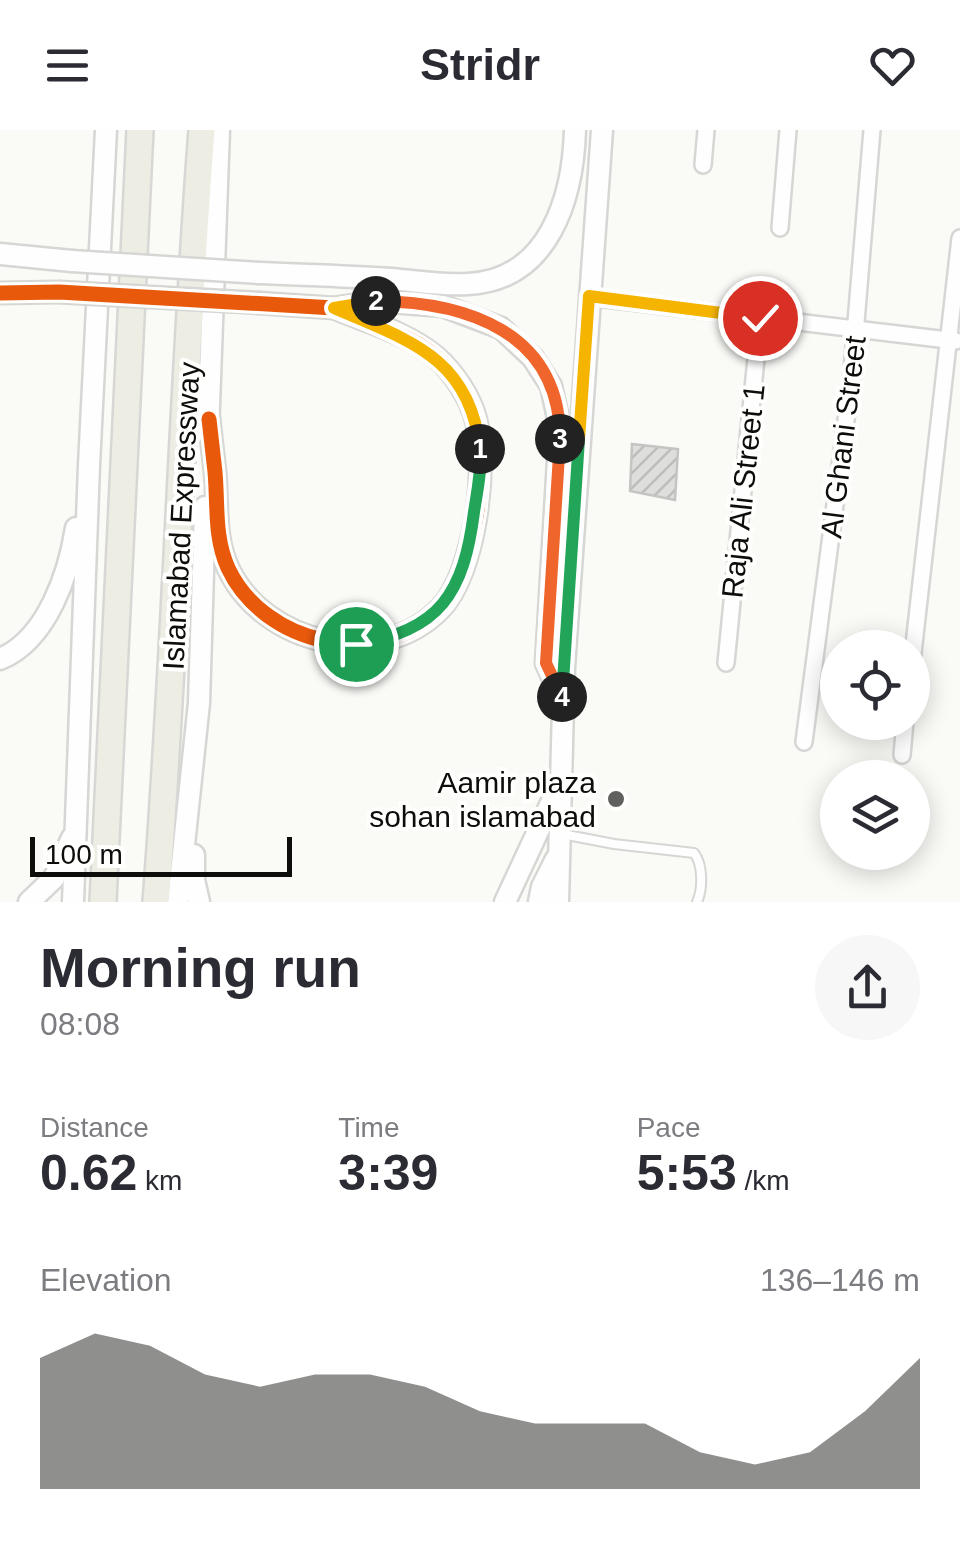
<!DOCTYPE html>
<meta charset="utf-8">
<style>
:root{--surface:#fff;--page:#f7f7f7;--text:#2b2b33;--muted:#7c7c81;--accent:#60605e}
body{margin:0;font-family:Arial,sans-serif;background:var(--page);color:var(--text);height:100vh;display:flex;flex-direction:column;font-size:38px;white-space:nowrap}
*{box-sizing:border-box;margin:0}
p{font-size:32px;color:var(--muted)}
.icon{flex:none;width:55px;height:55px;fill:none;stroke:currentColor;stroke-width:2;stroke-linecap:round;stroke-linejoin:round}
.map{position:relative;height:772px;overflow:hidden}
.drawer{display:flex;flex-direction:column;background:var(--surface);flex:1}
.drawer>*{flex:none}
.controls{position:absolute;left:820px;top:500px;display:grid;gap:20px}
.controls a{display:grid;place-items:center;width:110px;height:110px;border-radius:50%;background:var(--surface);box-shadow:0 5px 25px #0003;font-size:50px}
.scale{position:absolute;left:30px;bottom:25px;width:262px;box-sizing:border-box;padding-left:10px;border:5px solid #0d0d0c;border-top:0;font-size:28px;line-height:35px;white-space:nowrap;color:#0d0d0c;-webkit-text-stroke:8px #fffffe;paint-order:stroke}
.pin{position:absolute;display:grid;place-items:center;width:85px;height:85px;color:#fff;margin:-42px;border:5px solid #fff;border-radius:50%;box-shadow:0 2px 10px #0007}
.km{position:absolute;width:50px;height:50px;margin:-25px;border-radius:50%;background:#222;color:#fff;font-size:28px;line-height:50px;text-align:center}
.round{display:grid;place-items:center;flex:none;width:105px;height:105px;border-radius:52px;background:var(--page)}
.overview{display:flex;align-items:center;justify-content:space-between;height:170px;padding:0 40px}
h1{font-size:55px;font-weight:700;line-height:75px}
.stats{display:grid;grid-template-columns:repeat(3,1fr);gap:15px;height:170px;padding:10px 40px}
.stats div{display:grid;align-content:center}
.stats b{font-size:50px;font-weight:700}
.stats small{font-size:28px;font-weight:400}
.stats p{font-size:28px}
.chart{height:280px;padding:20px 40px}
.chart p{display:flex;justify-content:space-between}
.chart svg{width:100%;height:180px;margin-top:10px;fill:var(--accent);opacity:.7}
header{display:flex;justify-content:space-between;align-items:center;height:130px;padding:0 40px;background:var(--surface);font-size:45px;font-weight:700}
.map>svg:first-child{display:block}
.building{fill:url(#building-hatch);stroke:#c4c4c2;stroke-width:2.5}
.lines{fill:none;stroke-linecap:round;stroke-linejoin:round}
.service-casing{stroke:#d6d6d4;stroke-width:12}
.minor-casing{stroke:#d6d6d4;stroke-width:20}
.tertiary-casing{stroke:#d6d6d4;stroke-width:25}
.trunk-casing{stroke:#d7d7d5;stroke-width:30}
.service{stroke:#fefefe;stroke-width:8}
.minor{stroke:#fefefe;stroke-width:15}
.tertiary{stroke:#fefefe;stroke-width:20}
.trunk{stroke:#eeede4;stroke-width:25}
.tertiary-bridge-casing{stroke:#d6d6d4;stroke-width:25;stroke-linecap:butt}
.tertiary-bridge{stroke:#fefefe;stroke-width:20}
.cycleway-casing{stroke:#fffffe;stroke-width:21}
.cycleway{stroke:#e8590c;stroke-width:15}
.split-1-casing{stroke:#fff;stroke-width:20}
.split-2-casing{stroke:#fff;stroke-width:20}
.split-3-casing{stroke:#fff;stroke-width:20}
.split-4-casing{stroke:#fff;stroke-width:20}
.split-5-casing{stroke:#fff;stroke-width:20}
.split-6-casing{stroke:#fff;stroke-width:20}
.split-1{stroke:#22a559;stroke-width:12}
.split-2{stroke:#f5b400;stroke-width:12}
.split-3{stroke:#f0652b;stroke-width:12}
.split-4{stroke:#f0652b;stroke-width:12}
.split-5{stroke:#22a559;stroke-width:12}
.split-6{stroke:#f5b400;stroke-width:12}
.poi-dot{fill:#60605e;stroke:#fffffe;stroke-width:4}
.labels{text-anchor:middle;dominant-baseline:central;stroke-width:8;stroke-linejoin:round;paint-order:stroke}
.street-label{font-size:30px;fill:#0d0d0c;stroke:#fffffe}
.poi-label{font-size:30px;fill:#0d0d0c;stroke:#fffffe;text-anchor:end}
</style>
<header><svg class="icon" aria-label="menu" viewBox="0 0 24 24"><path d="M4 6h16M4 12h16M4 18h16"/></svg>Stridr<svg class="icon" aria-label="heart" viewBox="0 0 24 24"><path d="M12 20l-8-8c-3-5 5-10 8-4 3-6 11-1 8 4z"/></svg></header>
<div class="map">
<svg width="960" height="772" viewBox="0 0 960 772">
<defs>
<pattern id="building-hatch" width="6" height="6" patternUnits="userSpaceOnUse" patternTransform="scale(2.5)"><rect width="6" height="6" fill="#dededd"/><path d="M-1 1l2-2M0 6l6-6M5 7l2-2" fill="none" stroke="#bdbdbc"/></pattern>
</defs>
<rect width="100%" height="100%" fill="#fafaf7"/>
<path class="building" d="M632 314 678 319 675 370 630 361Z"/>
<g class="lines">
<g class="service-casing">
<path id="service" d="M562 704 614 714 694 723C703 734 703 759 697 772"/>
</g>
<g class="minor-casing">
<g id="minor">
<path d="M703 35 706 0"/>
<path d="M780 98 788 0"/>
<path d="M589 167 956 211"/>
<path d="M912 532 960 108"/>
<path d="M726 533 760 188"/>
<path d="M804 612 851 252 872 0"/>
<path d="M902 625 905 592"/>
</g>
</g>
<g class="tertiary-casing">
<g id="tertiary">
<path d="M0 124 72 131"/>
<path d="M259 143C303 145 347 146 391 149 416 151 442 156 468 154 549 150 573 68 575 0"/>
<path d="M0 163 59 162"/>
<path d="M259 173 334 178 378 171 443 176 501 198 533 228 551 256 560 297 546 533 561 566"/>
<path d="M209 289C211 307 213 324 215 342 218 375 214 407 228 438 264 515 379 541 440 479 475 444 488 336 476 290 470 267 454 243 436 227 408 203 367 192 334 178"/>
<path d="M208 303 219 0"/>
<path d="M0 529C47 510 69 443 76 398"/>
<path d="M194 725V750L199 772"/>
<path d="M29 772 54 748 72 708"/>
<path d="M73 772 89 335 106 0"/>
<path d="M178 772 199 573 205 377"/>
<path d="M505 772 559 656"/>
<path d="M539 772 542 757 556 729"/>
<path d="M558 772 564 537 602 0"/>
</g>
</g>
<g class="trunk-casing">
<g id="trunk">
<path d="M103 772 140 0"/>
<path d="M156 772C176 515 182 257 202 0"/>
</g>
</g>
<use href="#service" class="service"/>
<use href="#minor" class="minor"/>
<use href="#tertiary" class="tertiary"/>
<use href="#trunk" class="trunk"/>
<g class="tertiary-bridge-casing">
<g id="tertiary-bridge">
<path d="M72 131 259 143"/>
<path d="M59 162 259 173"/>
</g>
</g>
<use href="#tertiary-bridge" class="tertiary-bridge"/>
<g class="cycleway-casing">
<g id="cycleway">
<path d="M0 163 59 162 334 178C435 159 560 185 560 311L546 533 562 568"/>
<path d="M209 289C211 307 213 324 215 342 218 375 214 407 228 438 264 515 379 541 440 479 475 444 488 336 476 290 470 267 454 243 436 227 408 203 367 192 334 178"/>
</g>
</g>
<use href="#cycleway" class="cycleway"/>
</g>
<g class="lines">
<g class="split-1-casing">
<path id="split-1" d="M356 514C440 502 464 462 474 382 477 362 482 340 480 319"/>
</g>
<g class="split-2-casing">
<path id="split-2" d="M376 171 334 178C408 210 470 227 480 319"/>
</g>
<g class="split-3-casing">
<path id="split-3" d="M376 171C467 172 560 202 560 309"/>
</g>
<g class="split-4-casing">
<path id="split-4" d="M560 309 546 533 562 567"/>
</g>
<g class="split-5-casing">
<path id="split-5" d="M562 567 579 309"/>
</g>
<g class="split-6-casing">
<path id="split-6" d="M579 309 589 166 760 188"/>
</g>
<use href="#split-1" class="split-1"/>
<use href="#split-2" class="split-2"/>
<use href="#split-3" class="split-3"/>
<use href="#split-4" class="split-4"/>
<use href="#split-5" class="split-5"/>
<use href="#split-6" class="split-6"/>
</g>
<circle class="poi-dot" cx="616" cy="669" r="10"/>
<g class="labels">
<g class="street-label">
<text transform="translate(843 307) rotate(-83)">Al Ghani Street</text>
<text transform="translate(743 361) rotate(-84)">Raja Ali Street 1</text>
<text transform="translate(181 386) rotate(-87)">Islamabad Expressway</text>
</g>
<g class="poi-label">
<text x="596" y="652">Aamir plaza<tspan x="596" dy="34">sohan islamabad</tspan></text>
</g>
</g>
</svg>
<div class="controls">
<a><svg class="icon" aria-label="locate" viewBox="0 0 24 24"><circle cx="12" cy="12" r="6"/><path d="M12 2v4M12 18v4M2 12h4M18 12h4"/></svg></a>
<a><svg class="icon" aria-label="layers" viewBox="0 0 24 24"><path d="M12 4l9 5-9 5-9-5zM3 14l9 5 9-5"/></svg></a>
</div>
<div class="scale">100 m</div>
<div class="pin" style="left:356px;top:514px;background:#1e9e55"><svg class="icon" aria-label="arrive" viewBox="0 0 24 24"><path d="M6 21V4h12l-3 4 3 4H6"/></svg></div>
<div class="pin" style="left:760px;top:188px;background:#d93025"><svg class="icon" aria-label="check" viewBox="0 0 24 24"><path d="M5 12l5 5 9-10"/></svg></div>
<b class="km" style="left:480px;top:319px">1</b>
<b class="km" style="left:376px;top:171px">2</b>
<b class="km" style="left:560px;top:309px">3</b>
<b class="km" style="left:562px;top:567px">4</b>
</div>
<section class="drawer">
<div class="overview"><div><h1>Morning run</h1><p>08:08</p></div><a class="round"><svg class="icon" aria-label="share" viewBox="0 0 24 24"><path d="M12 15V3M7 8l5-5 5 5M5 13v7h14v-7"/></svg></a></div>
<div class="stats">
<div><p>Distance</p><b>0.62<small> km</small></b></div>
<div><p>Time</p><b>3:39</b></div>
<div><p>Pace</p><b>5:53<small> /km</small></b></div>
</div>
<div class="chart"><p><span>Elevation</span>136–146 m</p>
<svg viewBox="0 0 160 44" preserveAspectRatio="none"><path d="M0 44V12L10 6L20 9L30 16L40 19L50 16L60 16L70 19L80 25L90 28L100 28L110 28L120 35L130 38L140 35L150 25L160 12V44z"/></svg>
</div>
</section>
